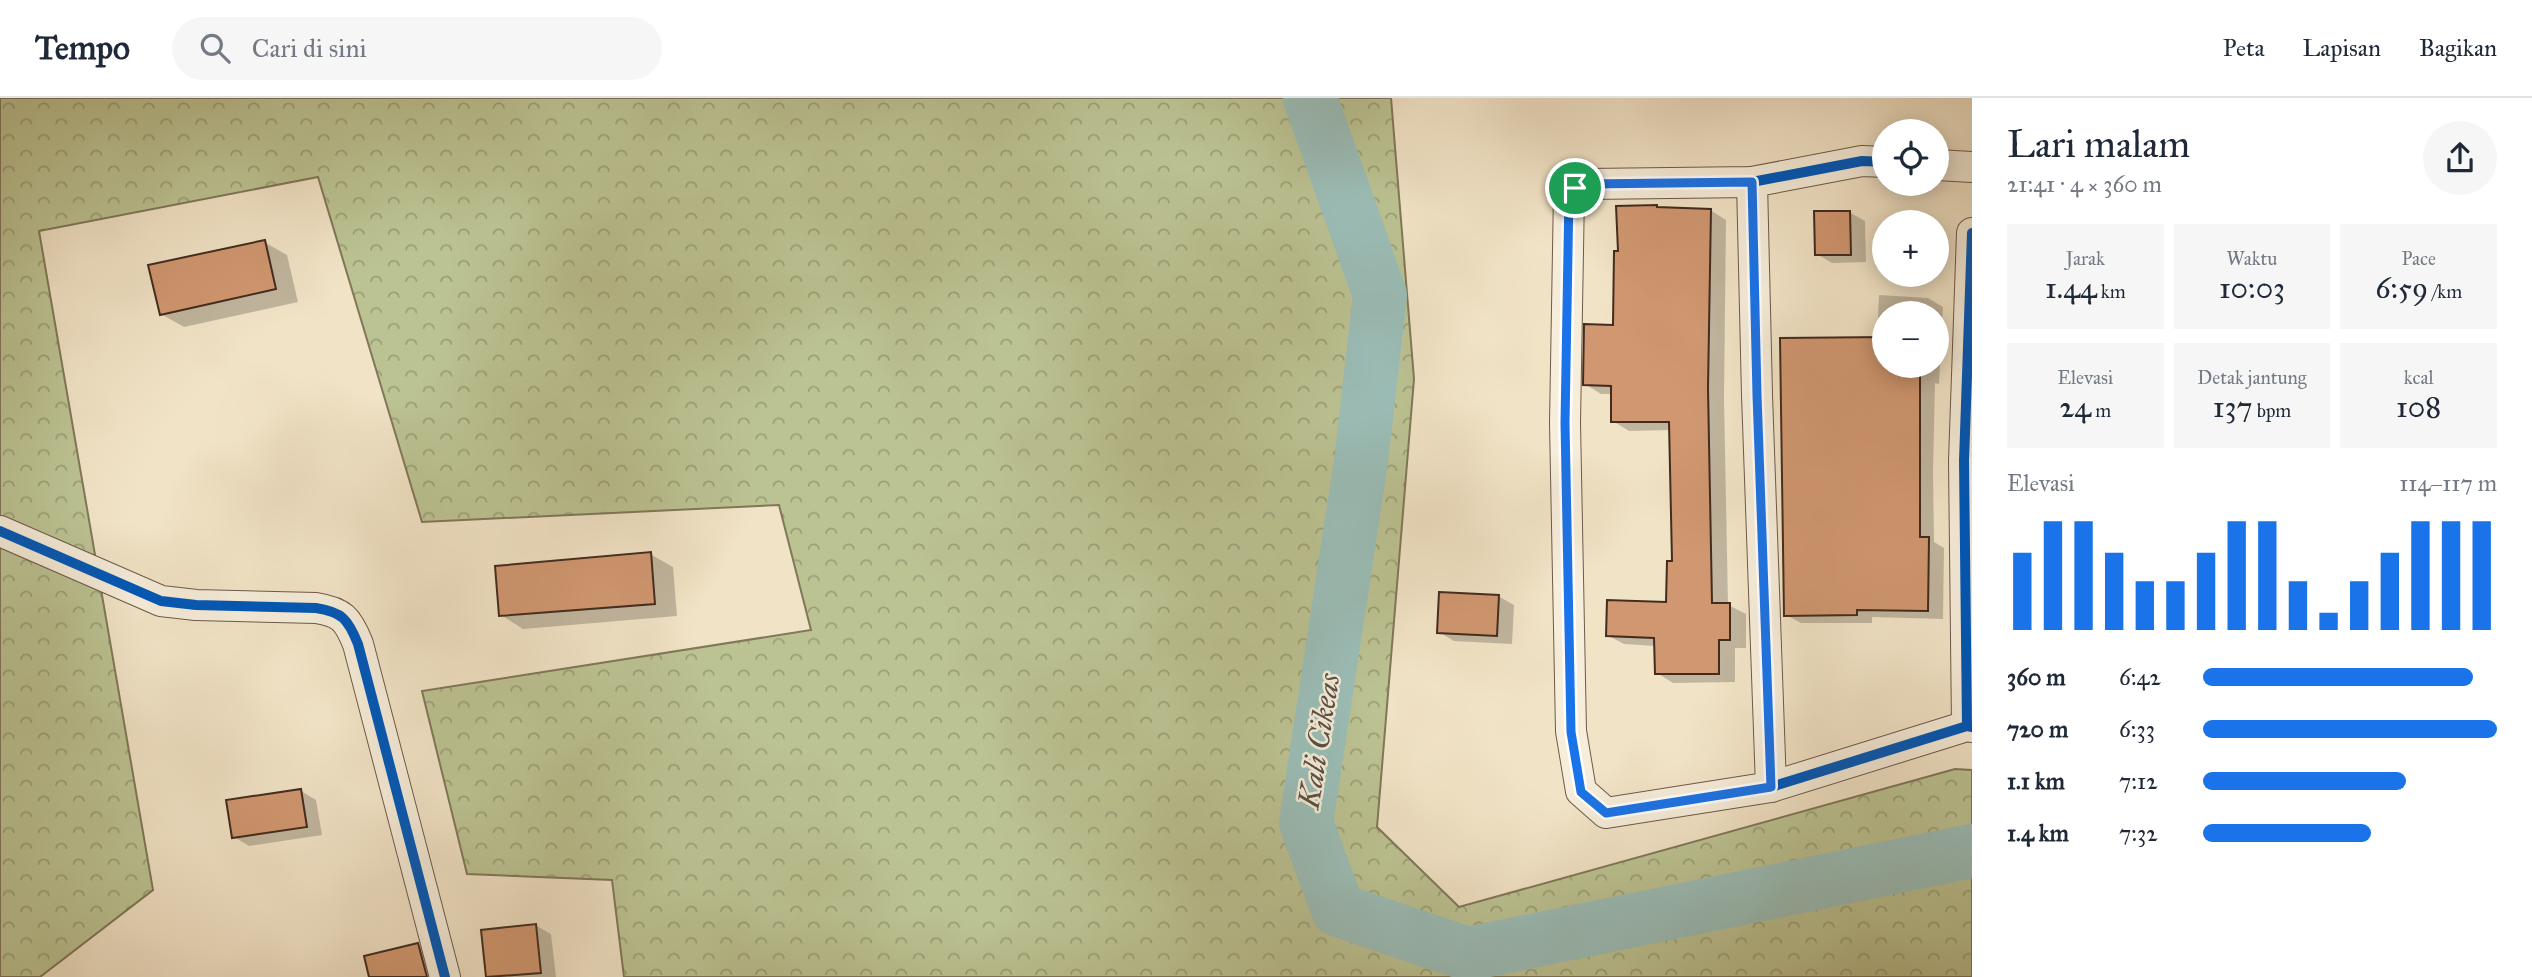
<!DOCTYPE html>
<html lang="id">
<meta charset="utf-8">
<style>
:root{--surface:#fff;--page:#f6f6f7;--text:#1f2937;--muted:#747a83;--line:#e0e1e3;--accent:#1a73e8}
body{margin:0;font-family:"IM FELL Great Primer",serif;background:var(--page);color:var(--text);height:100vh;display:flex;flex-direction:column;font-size:26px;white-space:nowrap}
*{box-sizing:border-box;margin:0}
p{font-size:23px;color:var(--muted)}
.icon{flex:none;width:38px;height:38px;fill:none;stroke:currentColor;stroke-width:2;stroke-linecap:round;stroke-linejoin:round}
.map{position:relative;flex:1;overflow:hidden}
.drawer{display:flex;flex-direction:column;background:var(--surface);width:560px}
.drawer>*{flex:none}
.controls{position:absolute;left:1872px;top:21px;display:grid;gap:14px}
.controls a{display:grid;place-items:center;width:77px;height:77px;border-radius:50%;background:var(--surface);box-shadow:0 4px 18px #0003;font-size:35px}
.pin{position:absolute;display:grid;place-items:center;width:60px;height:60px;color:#fff;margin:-30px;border:4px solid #fff;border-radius:50%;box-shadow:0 2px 7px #0007}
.round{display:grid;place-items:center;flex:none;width:74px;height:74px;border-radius:37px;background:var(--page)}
.headline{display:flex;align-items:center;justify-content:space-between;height:119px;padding:0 35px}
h1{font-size:38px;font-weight:600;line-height:52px}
.figures{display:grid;grid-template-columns:repeat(3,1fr);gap:10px;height:119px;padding:7px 35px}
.figures div{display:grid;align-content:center;border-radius:0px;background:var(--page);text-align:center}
.figures b{font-size:30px;font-weight:600}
.figures small{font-size:19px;font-weight:400}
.figures p{font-size:19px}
.chart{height:196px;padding:14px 35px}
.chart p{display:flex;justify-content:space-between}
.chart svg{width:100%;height:126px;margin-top:7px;stroke:var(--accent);stroke-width:6}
ul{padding:0 35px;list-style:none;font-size:23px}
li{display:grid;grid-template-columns:112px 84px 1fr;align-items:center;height:52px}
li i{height:18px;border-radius:9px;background:var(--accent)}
header{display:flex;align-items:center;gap:42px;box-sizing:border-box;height:98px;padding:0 35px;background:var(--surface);border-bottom:2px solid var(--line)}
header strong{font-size:33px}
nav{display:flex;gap:38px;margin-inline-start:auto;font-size:24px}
.search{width:490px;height:63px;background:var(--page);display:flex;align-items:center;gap:18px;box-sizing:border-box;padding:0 24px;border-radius:38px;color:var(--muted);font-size:26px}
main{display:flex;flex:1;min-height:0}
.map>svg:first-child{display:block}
.forest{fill:url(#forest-crowns);stroke:#807859;stroke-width:2}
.shadow{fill:#0003;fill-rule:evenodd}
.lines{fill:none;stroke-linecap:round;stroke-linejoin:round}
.river{stroke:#9bbeb8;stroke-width:54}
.building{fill:#d09770;stroke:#432c1f;stroke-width:2}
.street-casing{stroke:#6e5a49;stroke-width:32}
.street{stroke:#f6edda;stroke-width:30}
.cycleway-casing{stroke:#f6edda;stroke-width:15}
.cycleway{stroke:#0057b8;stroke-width:10}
.route-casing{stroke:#fff;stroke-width:14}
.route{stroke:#1a73e8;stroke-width:9}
.labels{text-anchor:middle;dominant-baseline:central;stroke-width:5;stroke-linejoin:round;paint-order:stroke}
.water-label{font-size:30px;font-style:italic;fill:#595045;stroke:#f6edda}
</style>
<header>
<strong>Tempo</strong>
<div class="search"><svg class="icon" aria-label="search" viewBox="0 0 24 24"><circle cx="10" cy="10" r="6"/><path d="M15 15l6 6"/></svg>Cari di sini</div>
<nav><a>Peta</a><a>Lapisan</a><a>Bagikan</a></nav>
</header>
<main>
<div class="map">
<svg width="1972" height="879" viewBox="0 0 1972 879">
<defs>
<pattern id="forest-crowns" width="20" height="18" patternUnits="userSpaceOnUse" patternTransform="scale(1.75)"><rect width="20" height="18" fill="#bcc393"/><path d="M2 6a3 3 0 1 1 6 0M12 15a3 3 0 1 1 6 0" fill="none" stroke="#9a9f77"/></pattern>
</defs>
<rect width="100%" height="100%" fill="#f1e3c6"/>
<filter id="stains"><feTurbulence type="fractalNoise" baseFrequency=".00286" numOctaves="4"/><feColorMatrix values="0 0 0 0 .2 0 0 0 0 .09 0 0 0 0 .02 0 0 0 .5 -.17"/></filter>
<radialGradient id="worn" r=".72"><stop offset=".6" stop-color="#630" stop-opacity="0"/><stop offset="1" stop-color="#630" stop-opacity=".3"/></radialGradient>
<path class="forest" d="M0 0H1391L1414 281 1377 729 1459 809 1955 671 1972 672V879H624L612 782 467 776 422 593 811 532 779 407 422 424 318 79 39 133 153 792 40 879H0Z"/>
<g class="shadow">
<path d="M1660 111 1710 112 1726 122 1724 300 1728 507 1746 516V550H1735V584L1673 585 1657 575 1656 548 1624 546 1607 537 1668 506 1674 465 1671 332 1629 333 1613 323V296H1601L1585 286 1615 229 1620 155Z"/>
<path d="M1849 114 1865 123 1866 164 1832 165 1817 156Z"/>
<path d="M264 144 287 157 298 204 184 229 161 216Z"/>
<path d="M1879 197 1928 200 1943 209 1939 286 1935 285 1933 373 1934 444 1944 450 1943 521 1872 519V525H1801L1786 517 1877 241ZM1885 215H1937V268H1885Z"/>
<path d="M650 456 673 469 677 518 523 531 501 517Z"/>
<path d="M1498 498 1514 507 1512 546 1454 543 1439 534Z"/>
<path d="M301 693 316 702 322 737 249 748 234 739Z"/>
<path d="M535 827 551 836 556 879H488L483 833Z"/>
<path d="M418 847 433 856 439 879H371L366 860Z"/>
</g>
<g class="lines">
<path class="river" d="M1310 0 1380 197 1361 363 1306 725 1338 812 1468 856 1972 753"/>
</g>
<g class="building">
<path d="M1657 107V109L1711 111 1708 290 1712 505H1730V542H1719V576H1655L1654 540 1606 538 1607 502 1666 504 1667 463H1672L1669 324H1611V288L1583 287 1584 226 1613 227 1614 153H1618L1616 108Z"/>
<path d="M1814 113H1850L1851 157H1815Z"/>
<path d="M265 142 276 191 160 217 148 167Z"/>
<path d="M1885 239V268H1920V439H1929L1928 513 1857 512V517L1784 518 1780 240Z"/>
<path d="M651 454 655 506 499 518 495 468Z"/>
<path d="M1439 494 1499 497 1497 538 1437 535Z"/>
<path d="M301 691 307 729 232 740 226 702Z"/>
<path d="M536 826 541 875 486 879 481 832Z"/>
<path d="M418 845 427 879H369L364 858Z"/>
</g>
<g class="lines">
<g class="street-casing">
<g id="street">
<path d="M1885 64 1862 63 1752 84 1588 86 1575 90 1569 95 1565 325 1571 633 1581 693 1606 715 1771 689 1967 628 1972 629"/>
<path d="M1937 67 1972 69"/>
<path d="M1752 84 1757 297 1771 689"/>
<path d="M0 433 161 503 196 507 316 510C342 514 348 521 358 546L445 879"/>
<path d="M1967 628 1964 363 1972 135"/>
</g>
</g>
<use href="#street" class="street"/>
<g class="cycleway-casing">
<g id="cycleway">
<path d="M1885 64 1862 63 1752 84 1588 86 1575 90 1569 95 1565 325 1571 633 1581 693 1606 715 1771 689 1967 628 1972 629"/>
<path d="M0 433 161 503 196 507 316 510C342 514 348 521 358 546L445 879"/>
<path d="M1967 628 1964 363 1972 135"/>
</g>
</g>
<use href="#cycleway" class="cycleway"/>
</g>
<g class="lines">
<g class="route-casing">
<path id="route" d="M1752 84 1757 297 1771 689 1606 715 1581 694 1571 634 1565 325 1569 96 1575 90 1588 86Z"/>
</g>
<use href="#route" class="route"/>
</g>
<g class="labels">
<g class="water-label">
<text transform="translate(1319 643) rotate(-81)">Kali Cikeas</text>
</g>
</g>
<rect width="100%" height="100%" filter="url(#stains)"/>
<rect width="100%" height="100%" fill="url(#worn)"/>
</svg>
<div class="controls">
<a><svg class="icon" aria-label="locate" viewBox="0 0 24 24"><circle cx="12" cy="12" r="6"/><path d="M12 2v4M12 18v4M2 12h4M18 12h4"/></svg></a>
<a>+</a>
<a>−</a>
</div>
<div class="pin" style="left:1575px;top:90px;background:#1e9e55"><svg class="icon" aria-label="arrive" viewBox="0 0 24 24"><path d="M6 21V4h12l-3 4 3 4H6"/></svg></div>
</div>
<section class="drawer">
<div class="headline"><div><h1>Lari malam</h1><p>21:41 · 4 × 360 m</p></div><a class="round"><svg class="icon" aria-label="share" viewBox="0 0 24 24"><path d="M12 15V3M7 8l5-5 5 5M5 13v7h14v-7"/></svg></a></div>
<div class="figures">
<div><p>Jarak</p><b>1.44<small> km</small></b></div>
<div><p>Waktu</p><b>10:03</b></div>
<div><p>Pace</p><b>6:59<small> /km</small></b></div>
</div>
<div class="figures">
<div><p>Elevasi</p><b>24<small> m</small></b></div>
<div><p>Detak jantung</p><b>137<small> bpm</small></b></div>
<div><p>kcal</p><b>108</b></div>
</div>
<div class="chart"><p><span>Elevasi</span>114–117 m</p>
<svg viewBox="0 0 160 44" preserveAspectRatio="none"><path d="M5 44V17M15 44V6M25 44V6M35 44V17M45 44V27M55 44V27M65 44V17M75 44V6M85 44V6M95 44V27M105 44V38M115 44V27M125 44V17M135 44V6M145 44V6M155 44V6"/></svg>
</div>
<ul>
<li><b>360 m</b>6:42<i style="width:92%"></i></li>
<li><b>720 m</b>6:33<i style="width:100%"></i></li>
<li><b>1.1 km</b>7:12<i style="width:69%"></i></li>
<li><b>1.4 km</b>7:32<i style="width:57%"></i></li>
</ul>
</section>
</main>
